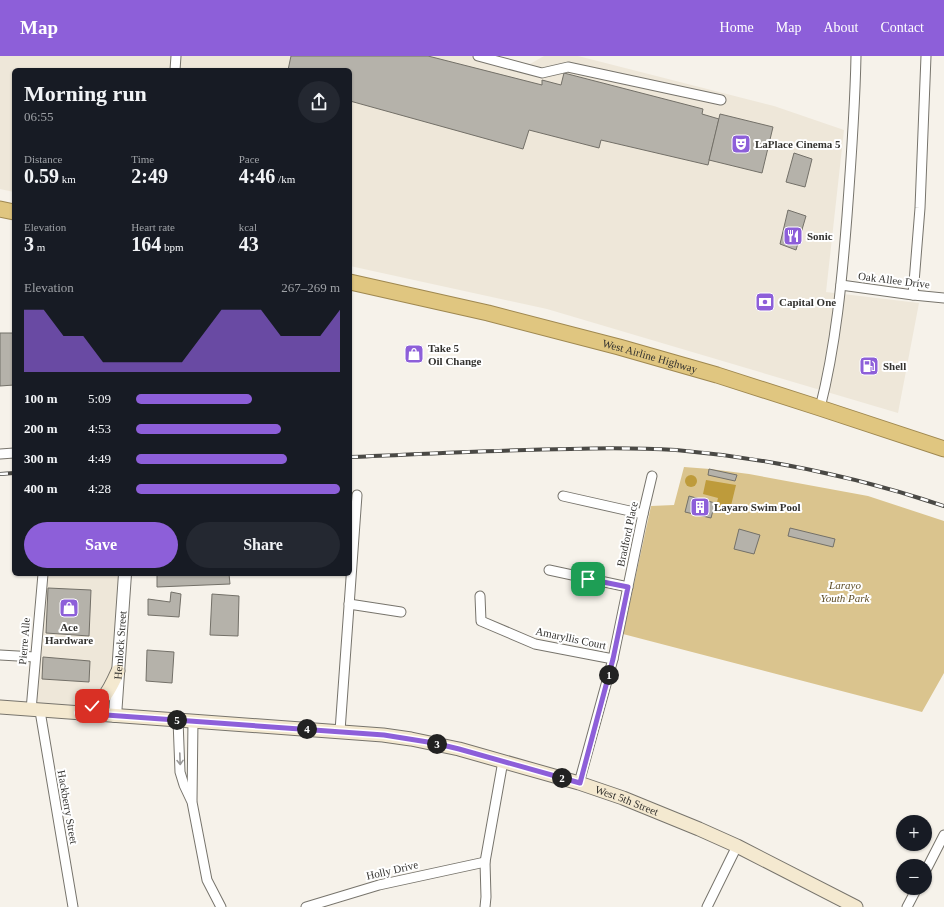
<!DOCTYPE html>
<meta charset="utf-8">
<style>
:root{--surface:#171b24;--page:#242831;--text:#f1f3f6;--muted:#9ea1a6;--accent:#8d5fd9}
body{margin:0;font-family:"Times New Roman",serif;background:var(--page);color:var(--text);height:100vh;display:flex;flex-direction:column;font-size:15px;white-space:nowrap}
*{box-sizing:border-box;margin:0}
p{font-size:13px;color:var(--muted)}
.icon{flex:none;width:22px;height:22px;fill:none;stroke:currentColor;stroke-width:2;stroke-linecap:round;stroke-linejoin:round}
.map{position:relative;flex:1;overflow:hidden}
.panel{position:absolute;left:12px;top:12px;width:340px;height:508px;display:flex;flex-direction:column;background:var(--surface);border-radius:6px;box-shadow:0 1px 3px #0004}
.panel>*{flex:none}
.tools{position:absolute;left:896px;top:759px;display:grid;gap:8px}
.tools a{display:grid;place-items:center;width:36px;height:36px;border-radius:50%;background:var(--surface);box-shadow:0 1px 3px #0004;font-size:20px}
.pin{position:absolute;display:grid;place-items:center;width:34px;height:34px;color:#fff;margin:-17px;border-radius:8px;box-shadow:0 2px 6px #0006}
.km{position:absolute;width:20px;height:20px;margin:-10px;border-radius:50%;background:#222;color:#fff;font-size:11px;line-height:20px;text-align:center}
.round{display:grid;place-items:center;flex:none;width:42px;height:42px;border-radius:21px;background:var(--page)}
.summary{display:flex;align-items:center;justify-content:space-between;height:68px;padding:0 12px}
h1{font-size:22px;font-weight:700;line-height:30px}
.figures{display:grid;grid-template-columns:repeat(3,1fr);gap:6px;height:68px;padding:4px 12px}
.figures div{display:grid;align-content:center}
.figures b{font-size:20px;font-weight:700}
.figures small{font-size:11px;font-weight:400}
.figures p{font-size:11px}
.chart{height:112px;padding:8px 12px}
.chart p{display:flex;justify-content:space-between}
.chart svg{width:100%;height:72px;margin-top:4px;fill:var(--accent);opacity:.7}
.primary-button{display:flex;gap:8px;margin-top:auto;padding:8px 12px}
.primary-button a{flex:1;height:46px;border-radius:24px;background:var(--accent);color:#fff;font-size:16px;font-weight:700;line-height:46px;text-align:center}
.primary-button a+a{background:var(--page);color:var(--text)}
ul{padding:0 12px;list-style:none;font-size:13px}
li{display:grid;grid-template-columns:64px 48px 1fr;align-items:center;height:30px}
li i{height:10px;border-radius:5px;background:var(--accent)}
header{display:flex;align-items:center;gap:24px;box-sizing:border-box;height:56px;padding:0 20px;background:var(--accent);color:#fff}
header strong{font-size:19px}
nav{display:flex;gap:22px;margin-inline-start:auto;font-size:14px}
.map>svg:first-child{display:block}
.built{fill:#eee7d9}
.green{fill:#dac48e}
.water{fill:#be9b3b}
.building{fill:#b5b2aa;stroke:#737068}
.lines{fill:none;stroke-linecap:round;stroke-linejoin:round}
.minor-casing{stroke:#77746c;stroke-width:11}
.tertiary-casing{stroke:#77746c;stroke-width:14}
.secondary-casing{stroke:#77746c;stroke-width:15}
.trunk-casing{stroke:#9f8850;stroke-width:17}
.minor{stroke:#fff;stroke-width:9}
.tertiary{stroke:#fff;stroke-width:12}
.secondary{stroke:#f4e9d0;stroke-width:13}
.trunk{stroke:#e0c680;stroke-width:15}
.rail-casing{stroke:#4a4945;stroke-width:4}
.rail{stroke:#fff;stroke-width:2.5;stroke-dasharray:8;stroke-linecap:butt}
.oneway{stroke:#999897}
.route-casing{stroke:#fff;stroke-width:8}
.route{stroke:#8d5fd9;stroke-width:5}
.labels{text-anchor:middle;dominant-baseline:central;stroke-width:4;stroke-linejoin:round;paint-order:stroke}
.poi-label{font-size:11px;font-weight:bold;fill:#33322f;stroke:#fff;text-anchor:start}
.street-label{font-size:11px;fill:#33322f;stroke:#fff}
.park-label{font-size:11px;font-style:italic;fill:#5e4e27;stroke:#fff}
</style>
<header>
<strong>Map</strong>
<nav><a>Home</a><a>Map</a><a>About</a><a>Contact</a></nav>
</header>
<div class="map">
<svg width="944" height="851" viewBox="0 0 944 851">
<rect width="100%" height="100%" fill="#f6f2ea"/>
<g class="built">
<path d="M0 0H496L530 8 544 0H578L774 50 844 74 826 236 919 247 898 357 547 253 350 210V14H14V136L0 133Z"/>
<path d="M43 518H125L118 615 78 657 31 654Z"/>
</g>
<path class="green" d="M684 411 710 413 749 418 868 440 944 465V617L922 656 623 578 651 450 674 449Z"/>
<g class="water">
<circle cx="691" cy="425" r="6"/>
<path d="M706 424 736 429 729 458 715 455 718 442 703 438Z"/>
</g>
<g class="building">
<path d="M291 0H428L542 29V24L561 29 564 17 703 53 702 58 719 63 708 109 601 84 599 92 529 74 523 93 350 45V14H288Z"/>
<path d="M720 58 773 71 762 117 709 104Z"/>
<path d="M794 97 812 103 805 131 786 126Z"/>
<path d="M788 154 806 160 796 194 780 188Z"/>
<path d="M0 277H14V329L0 330Z"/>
<path d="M709 413 737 419 735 425 708 419Z"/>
<path d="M689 440 715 447 711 462 685 456Z"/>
<path d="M790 472 835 483 833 491 788 480Z"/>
<path d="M739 473 760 479 754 498 734 493Z"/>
<path d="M157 518H229L230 528 157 531Z"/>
<path d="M48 532 91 534 89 580 46 577Z"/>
<path d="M171 536 181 538 179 561 148 559V543L170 546Z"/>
<path d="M212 538 239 540 238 580 210 579Z"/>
<path d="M147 594 174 596 172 627 146 625Z"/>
<path d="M43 601 90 605 89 626 42 623Z"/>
</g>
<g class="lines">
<g class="minor-casing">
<g id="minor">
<path d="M478 0 542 17 568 11 721 44"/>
<path d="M175 14 176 0"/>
<path d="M841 229 913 239 944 242"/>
<path d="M913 239 920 152 926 0"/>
<path d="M820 352C836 289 842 224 847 160 851 107 855 54 856 0"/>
<path d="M0 398 14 397"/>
<path d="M563 440 643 458"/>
<path d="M549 514 628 531"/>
<path d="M480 540 481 565 535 588 613 603"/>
<path d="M349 548 401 556"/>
<path d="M0 599 35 601"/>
<path d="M31 654 43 518"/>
<path d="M40 655 73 851"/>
<path d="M178 664 180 716 184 729 192 746 207 824 221 851"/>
<path d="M340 675 357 439"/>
<path d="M579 727 613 603 643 458 652 420"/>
<path d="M192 744 193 665"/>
<path d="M925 816 944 779"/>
<path d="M306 851 379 829 485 806"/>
<path d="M485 851 486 841 485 806 503 705"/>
<path d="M707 851 737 790"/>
<path d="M907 851 917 832"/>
</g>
</g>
<g class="tertiary-casing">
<g id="tertiary">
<path id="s1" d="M115 660 125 518"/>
</g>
</g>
<g class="secondary-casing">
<g id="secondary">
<path id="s2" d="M0 651 383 679 411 683 459 693 579 727 623 742 699 773 737 790 856 851"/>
<path d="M78 657C104 644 106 642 118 615"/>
</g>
</g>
<g class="trunk-casing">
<g id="trunk">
<path d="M0 153 14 156"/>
<path id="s3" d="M350 226 488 257 619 291 717 319 820 352 944 393"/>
</g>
</g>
<use href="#minor" class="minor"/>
<use href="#tertiary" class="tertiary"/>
<use href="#secondary" class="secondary"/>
<use href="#trunk" class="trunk"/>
<g class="rail-casing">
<g id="rail">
<path d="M350 401C423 398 497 394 570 393 605 392 641 392 676 394 767 402 857 421 944 450"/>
<path d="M0 418 14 417"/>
</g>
</g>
<use href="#rail" class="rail"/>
</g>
<defs><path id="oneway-shaft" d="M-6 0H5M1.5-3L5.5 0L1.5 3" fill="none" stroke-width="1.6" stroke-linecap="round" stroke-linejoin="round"/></defs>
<use class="oneway" href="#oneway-shaft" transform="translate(180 703) rotate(88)"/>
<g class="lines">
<g class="route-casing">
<path id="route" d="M92 650 78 657 384 679 434 687 459 693 580 727 613 603 628 531 588 523"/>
</g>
<use href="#route" class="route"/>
</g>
<defs>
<g id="theatre-square" transform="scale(1)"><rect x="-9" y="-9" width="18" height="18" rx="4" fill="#8d5fd9" stroke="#fff"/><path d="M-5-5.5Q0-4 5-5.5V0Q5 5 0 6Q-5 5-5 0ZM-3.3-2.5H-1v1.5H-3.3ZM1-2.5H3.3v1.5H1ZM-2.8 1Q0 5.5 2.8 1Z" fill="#fff"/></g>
<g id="restaurant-square" transform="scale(1)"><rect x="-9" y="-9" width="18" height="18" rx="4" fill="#8d5fd9" stroke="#fff"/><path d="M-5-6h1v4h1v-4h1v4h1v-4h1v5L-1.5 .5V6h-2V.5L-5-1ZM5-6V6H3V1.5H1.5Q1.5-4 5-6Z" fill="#fff"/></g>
<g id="bank-square" transform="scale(1)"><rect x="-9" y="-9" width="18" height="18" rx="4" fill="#8d5fd9" stroke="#fff"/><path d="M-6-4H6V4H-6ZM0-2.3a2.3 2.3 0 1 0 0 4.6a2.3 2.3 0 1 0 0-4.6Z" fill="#fff"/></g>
<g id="shop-square" transform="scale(1)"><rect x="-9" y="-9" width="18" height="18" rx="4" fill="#8d5fd9" stroke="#fff"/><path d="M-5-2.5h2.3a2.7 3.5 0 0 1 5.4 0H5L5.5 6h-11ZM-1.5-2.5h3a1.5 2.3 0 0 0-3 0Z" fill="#fff"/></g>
<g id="fuel-square" transform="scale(1)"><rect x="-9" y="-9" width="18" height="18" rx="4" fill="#8d5fd9" stroke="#fff"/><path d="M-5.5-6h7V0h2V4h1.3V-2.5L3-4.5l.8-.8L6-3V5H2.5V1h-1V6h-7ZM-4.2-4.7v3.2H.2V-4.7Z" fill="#fff"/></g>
<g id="building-square" transform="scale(1)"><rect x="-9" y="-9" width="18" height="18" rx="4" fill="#8d5fd9" stroke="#fff"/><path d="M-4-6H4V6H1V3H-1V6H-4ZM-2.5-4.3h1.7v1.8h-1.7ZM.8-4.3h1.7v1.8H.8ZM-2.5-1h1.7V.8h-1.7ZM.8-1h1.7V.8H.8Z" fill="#fff"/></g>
</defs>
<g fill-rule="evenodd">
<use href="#theatre-square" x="741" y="88"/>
<use href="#restaurant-square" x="793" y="180"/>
<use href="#bank-square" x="765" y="246"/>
<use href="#shop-square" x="414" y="298"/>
<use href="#fuel-square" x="869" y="310"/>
<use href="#building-square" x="700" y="451"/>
<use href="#shop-square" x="69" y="552"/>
</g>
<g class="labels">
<g class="poi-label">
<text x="755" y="88">LaPlace Cinema 5</text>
<text x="807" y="180">Sonic</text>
<text x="779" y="246">Capital One</text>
<text x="428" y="292">Take 5<tspan x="428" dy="13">Oil Change</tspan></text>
<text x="883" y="310">Shell</text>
<text x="714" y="451">Layaro Swim Pool</text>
<text x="69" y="571" text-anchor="middle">Ace<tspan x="69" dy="13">Hardware</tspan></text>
</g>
<g class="street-label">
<text transform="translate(894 224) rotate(7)">Oak Allee Drive</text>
<text stroke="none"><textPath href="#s3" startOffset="309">West Airline Highway</textPath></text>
<text transform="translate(627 478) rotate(-78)">Bradford Place</text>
<text transform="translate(571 582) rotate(12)">Amaryllis Court</text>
<text transform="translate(24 585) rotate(-85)">Pierre Alle</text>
<text stroke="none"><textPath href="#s1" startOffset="71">Hemlock Street</textPath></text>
<text stroke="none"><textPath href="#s2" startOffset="637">West 5th Street</textPath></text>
<text transform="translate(68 751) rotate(80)">Hackberry Street</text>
<text transform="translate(392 814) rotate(-13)">Holly Drive</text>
</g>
<g class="park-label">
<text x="845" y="529">Larayo<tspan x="845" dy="13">Youth Park</tspan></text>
</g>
</g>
</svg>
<div class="tools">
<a>+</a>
<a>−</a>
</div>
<div class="pin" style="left:588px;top:523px;background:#1e9e55"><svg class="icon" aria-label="arrive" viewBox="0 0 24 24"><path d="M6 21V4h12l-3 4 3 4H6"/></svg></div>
<div class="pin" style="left:92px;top:650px;background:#d93025"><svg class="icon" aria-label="check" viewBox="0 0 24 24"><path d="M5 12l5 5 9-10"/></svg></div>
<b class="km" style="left:609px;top:619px">1</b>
<b class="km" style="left:562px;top:722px">2</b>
<b class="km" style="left:437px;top:688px">3</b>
<b class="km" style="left:307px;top:673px">4</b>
<b class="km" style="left:177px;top:664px">5</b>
<section class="panel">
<div class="summary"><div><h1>Morning run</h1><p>06:55</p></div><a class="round"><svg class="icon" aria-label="share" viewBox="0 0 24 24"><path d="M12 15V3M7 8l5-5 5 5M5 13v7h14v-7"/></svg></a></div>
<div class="figures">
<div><p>Distance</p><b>0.59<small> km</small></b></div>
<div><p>Time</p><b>2:49</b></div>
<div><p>Pace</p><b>4:46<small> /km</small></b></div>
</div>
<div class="figures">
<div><p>Elevation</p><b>3<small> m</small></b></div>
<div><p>Heart rate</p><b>164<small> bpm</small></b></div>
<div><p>kcal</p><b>43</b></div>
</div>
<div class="chart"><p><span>Elevation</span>267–269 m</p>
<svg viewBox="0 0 160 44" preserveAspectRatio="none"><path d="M0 44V6L10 6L20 22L30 22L40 38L50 38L60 38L70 38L80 38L90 22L100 6L110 6L120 6L130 22L140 22L150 22L160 6V44z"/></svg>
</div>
<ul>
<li><b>100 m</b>5:09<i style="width:57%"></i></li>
<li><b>200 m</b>4:53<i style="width:71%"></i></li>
<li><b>300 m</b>4:49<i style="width:74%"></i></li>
<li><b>400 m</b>4:28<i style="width:100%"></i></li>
</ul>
<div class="primary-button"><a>Save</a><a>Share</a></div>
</section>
</div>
